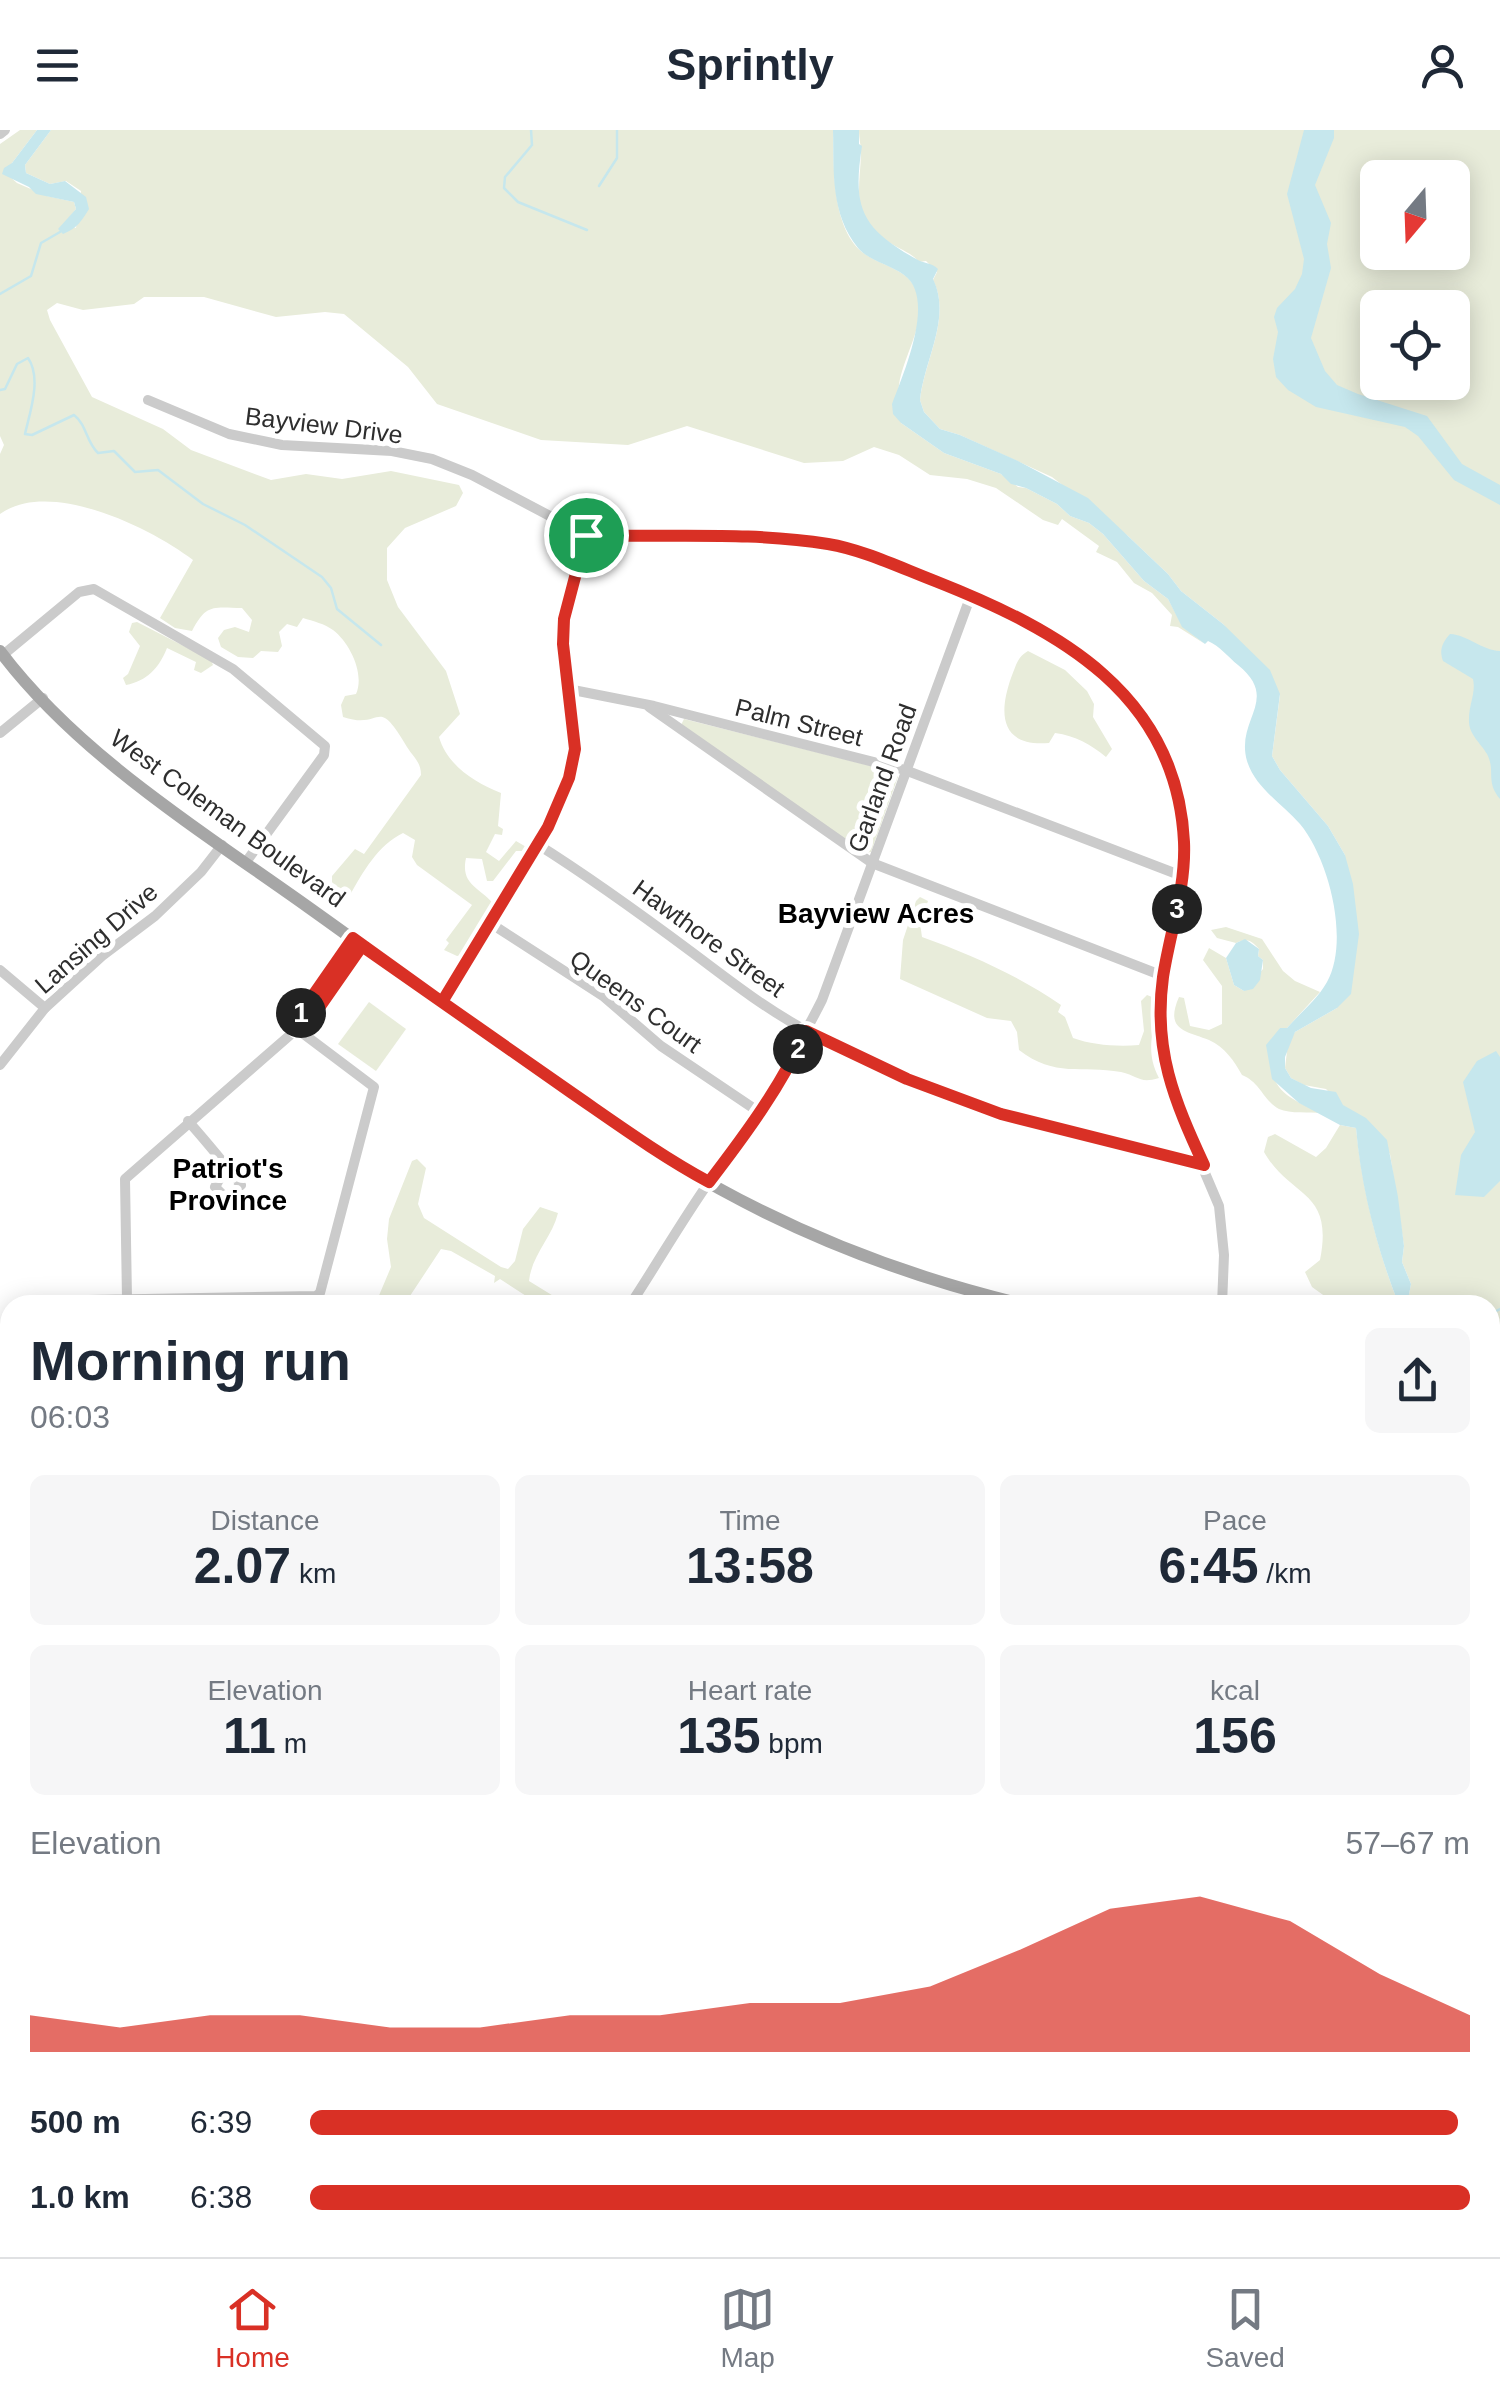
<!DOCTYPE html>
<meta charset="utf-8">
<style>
:root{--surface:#fff;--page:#f6f6f7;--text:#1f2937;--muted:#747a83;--line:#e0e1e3;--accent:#d93025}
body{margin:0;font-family:Arial,sans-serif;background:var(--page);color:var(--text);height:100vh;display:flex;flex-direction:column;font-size:38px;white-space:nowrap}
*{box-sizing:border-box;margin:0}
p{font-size:32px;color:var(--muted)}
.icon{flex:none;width:55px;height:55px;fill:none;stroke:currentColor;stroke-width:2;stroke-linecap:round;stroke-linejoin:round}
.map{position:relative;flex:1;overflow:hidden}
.details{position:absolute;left:0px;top:1165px;width:1500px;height:962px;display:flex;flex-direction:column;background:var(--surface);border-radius:30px 30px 0 0;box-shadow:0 5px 25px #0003}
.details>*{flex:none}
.needle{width:65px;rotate:199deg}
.tools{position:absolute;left:1360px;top:30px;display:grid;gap:20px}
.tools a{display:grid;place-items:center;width:110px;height:110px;border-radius:15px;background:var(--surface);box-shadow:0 5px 25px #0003;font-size:50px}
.pin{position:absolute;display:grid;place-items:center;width:85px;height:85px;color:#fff;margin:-42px;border:5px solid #fff;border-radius:50%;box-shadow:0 2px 10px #0007}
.km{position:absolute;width:50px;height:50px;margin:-25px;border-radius:50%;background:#222;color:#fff;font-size:28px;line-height:50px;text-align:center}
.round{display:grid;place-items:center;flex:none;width:105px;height:105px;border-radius:15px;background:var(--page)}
.summary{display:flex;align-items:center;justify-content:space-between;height:170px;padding:0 30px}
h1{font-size:55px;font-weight:700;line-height:75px}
.figures{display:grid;grid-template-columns:repeat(3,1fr);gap:15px;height:170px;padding:10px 30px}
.figures div{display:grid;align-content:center;border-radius:15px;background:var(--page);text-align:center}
.figures b{font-size:50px;font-weight:700}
.figures small{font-size:28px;font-weight:400}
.figures p{font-size:28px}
.chart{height:280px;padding:20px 30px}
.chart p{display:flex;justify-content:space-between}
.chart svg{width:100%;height:180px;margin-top:10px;fill:var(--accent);opacity:.7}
ul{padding:0 30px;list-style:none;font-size:32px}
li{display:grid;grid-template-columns:160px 120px 1fr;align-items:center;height:75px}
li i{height:25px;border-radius:12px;background:var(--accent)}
header{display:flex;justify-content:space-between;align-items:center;height:130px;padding:0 30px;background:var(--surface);font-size:45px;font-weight:700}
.dock{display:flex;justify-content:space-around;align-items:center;height:140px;border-top:2px solid var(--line);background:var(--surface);font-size:28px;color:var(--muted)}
.dock a{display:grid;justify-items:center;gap:5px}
.dock .on{color:var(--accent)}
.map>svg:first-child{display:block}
.green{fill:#e8ecda;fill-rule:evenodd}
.water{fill:#c6e7ed}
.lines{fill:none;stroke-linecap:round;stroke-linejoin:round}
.stream{stroke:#c6e7ed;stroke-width:2.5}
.minor{stroke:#cbcbcb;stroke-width:10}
.major{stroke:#a6a6a6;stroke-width:12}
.highway{stroke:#959595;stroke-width:15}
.route-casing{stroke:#fff;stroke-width:20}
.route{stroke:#d93025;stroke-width:12}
.labels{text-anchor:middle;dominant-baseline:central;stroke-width:10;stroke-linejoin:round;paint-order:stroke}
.street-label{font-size:25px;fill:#2e2e2e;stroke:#fff}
.neighbourhood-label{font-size:28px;font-weight:bold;fill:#000;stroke:#fff}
</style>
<header><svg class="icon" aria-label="menu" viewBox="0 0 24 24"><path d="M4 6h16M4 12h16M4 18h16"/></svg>Sprintly<svg class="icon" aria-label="person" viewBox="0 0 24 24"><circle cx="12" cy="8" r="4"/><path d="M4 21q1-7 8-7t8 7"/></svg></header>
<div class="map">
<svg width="1500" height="2127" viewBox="0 0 1500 2127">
<rect width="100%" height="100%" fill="#fff"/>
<g class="green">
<path d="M20 0H37L12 33 8 45 17 53 47 66 74 72 76 79 65 93 76 98 81 61 66 51 50 54 26 43 25 35 51 0H833C834 35 831 101 865 124 883 137 911 139 918 165 926 195 903 226 899 255 897 267 900 281 901 293L944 323 1001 344 1018 357 1026 358 1057 374 1070 386 1089 393 1103 404 1144 451 1168 469 1183 497 1205 514 1178 497 1170 496 1172 485 1152 463 1134 453 1117 432 1096 422 1099 416 1062 389 1058 395 1043 390 996 358 967 349 930 345 899 325 874 317 843 331 804 333 687 296 628 315 541 310 437 274 408 237 344 184 325 182 276 187 204 167H144L134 174 83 180 57 173 47 180 50 190 92 267 163 299 191 320 271 350 306 344 342 349 391 341 459 355 463 363 456 376 405 398 387 418V450L398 477 446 541 460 584 439 607C447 635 475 653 501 663L498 696 503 699 502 705 495 704 486 722 499 731 516 711 528 718 527 721H516L493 751H487L482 729 466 728C460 756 481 757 495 776L465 825 457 826 444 820 449 813 446 810 472 775 417 735 412 727 415 710 403 703C378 715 363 742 350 765L344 766 332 757V746L355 719 364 724 421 645C421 632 414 628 407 617 375 563 384 601 343 587L341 575 345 566 356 564C365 544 350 513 333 500 325 494 313 491 303 488L297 497 287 494 279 502 282 516 278 522 261 521 253 528 238 527 221 517 218 508 224 500 235 497 249 502 252 490 242 478C212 477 206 474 192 501L175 498 160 488 193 430C151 398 50 348 0 384V324L4 315 0 306V14Z"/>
<path d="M859 0H1500V1300L1490 1308V1175H1407L1411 1154 1402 1132 1404 1116 1390 1024 1326 959 1304 955 1291 948 1285 938 1288 913 1295 902 1337 878 1345 725 1328 696 1280 640 1272 626 1280 565 1223 494 1181 461 1168 444 1128 406 1052 347 960 305 940 299 924 282 920 270C924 231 952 187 933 150L937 142 926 131 919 132C910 121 897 119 886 110 850 83 860 61 861 23 861 15 859 9 859 0ZM1378 48H1452V122H1378ZM1378 178H1452V252H1378Z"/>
<path d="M137 492 211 530 213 535 201 543 194 540 196 532 167 518C159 538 147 551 126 555L123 548 128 544 140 516 129 502 132 493Z"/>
<path d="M1028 521 1065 540 1087 561 1094 574 1093 587 1112 619 1106 627C1090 614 1076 606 1055 603L1049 613C1001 617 998 585 1011 548 1016 536 1017 527 1028 521Z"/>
<path d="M684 589 895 642 898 647 871 722 864 723 681 595Z"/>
<path d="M920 767 928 771 920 793 922 807C970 824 1019 846 1061 875L1058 882 1065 887 1073 908C1092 915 1118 917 1139 915L1144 901 1141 871 1147 865 1152 867C1163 890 1140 912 1159 948 1139 954 1139 946 1121 942 1081 935 1055 948 1019 920L1017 902 1011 891 987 888 900 849 903 810 916 771Z"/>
<path d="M1226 797 1262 809 1283 841 1295 851 1320 862 1287 898H1280C1264 949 1271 962 1322 983 1310 982 1290 984 1279 979 1263 970 1260 952 1242 945 1234 931 1225 917 1209 910 1187 901 1164 901 1179 867L1184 868 1190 896 1209 900 1222 894V856L1203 830 1209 818 1226 828 1234 855 1244 861 1263 839V830L1258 826 1259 819C1251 810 1247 808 1236 813L1217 808 1211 800Z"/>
<path d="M369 872 406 899 376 941 338 914Z"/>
<path d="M1340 995 1356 998C1362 1058 1377 1120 1399 1175H1321L1326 1167 1312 1157 1305 1142 1320 1130C1334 1059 1291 1069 1264 1022L1268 1007 1275 1004 1316 1027 1326 1018Z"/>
<path d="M417 1029 426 1038 418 1074 424 1088 501 1137 508 1139 515 1131 523 1099 540 1077 558 1083C552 1108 532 1124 529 1151L568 1175H540L500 1149 494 1153 495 1146 451 1121 441 1119 404 1175H375L391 1137 387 1109 389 1089 412 1031Z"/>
<path d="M1500 1601V1969H1490V1611Z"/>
</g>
<g class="water">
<path d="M37 0H51L25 35 26 43 50 54 65 51 86 67 89 79C81 92 77 98 63 104L58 99 76 79 74 72 36 64 29 57 2 44 4 38 12 33Z"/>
<path d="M833 0H859V14L862 16C852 79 862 99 918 130 925 134 931 132 938 139L933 149C952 188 924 230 920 270L924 282 940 299 960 305 1018 331 1088 368 1168 444 1181 461 1223 494 1270 540 1280 564 1272 626 1280 640 1328 696 1345 725 1353 754 1359 804 1351 864 1337 878 1295 902 1285 927V938L1291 948 1311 958 1336 962 1343 975 1366 988 1387 1010 1398 1067 1404 1116 1402 1132 1411 1154 1407 1175H1399C1377 1120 1361 1057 1356 998L1340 995 1299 973 1272 949 1266 915 1280 898H1287C1300 883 1317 870 1327 852 1350 811 1329 729 1300 694 1282 673 1256 659 1247 631 1235 589 1281 570 1238 535 1228 527 1220 516 1208 511L1205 514 1182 497 1168 469 1144 451 1103 404 1089 393 1070 386 1057 374 1026 358 1011 354 1001 344 944 323 901 293 893 284 892 274C903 244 937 168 904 145 891 135 869 131 858 118 830 83 834 41 833 0Z"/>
<path d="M1304 0H1334V8L1315 55 1331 93 1327 114 1331 138 1311 208 1325 241 1337 255 1358 264 1427 286 1462 334 1500 355V375L1454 350 1418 306 1405 297 1316 277 1288 260 1276 247 1273 229 1278 202 1274 187 1277 178 1295 159 1302 144 1304 129 1287 64Z"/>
<path d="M1450 504C1468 505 1481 520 1500 521V669C1485 651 1496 641 1487 624 1480 612 1468 604 1469 589 1469 574 1476 563 1473 549L1443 531C1439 520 1442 513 1450 504Z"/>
<path d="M1245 809 1259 819 1258 826 1263 830 1260 850 1253 859 1244 861 1234 855 1226 828 1236 813Z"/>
<path d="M1496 921 1500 927V1051L1484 1067 1455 1065 1461 1025 1475 1002 1463 952 1477 931Z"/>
</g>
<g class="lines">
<g class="stream">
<path d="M531 0 532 15 505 47 504 58 518 72 587 100"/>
<path d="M599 56 617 28V0"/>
<path d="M0 164 31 146 41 113 60 102"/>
<path d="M0 260 5 259 17 234 28 228C42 248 30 282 25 304L32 305 74 285C87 295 86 312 98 323L114 321 135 342 158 340 203 374 245 395 322 447 331 458 337 479 381 515"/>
<path d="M1490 1184 1500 1179"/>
</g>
<g class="minor">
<path d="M0 4 5 0"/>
<path d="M148 270 229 304 282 315 392 321 432 329 472 345 586 405 784 409 833 415 971 465 1016 485 1091 535 1126 566 1163 617 1181 684 1184 716 1182 757 1163 846 1160 898 1165 940 1174 970 1219 1076 1224 1125 1222 1175"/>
<path d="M3 525 79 462 94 459 233 539 325 616 324 625 246 732"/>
<path d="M568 559 654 576 905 640 1182 746"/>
<path d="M649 577 872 733 1163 846"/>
<path d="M0 603 43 568"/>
<path d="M537 714C591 748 642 785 693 823 730 851 766 879 807 901 931 970 1066 1004 1203 1035"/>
<path d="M490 793 603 866 661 916 759 982"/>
<path d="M353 808 295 890 297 899 307 895 363 816"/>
<path d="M0 840 45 878"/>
<path d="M442 872 548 697 569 648 575 619 563 514 564 489 586 405"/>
<path d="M0 935 45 878 102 826 155 786 201 742 222 715"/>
<path d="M188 991C206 1011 223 1032 240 1053L241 1055 226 1068 215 1057 226 1037"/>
<path d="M88 1170 316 1166 320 1163 374 957 297 899 125 1049 127 1169"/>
<path d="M630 1175C657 1134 681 1092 709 1052 751 991 789 936 822 870L971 465"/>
<path d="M1490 1323 1500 1316"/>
<path d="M1490 1334 1500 1329"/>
<path d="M0 1620 10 1619"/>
<path d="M0 2106H10"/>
<path d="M656 2127 665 2118"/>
<path d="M1019 2127 1020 2118"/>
</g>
<path class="major" d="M0 521C78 625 203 702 308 777 429 863 549 955 675 1033 783 1099 903 1146 1026 1175"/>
<g class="highway">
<path d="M1490 1342 1500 1351"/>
<path d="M1490 1367 1500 1376"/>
<path d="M1490 1974H1500"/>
<path d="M1490 1999 1500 2000"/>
<path d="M1490 2018 1500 2015"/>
<path d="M0 2122 154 2123 243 2118"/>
<path d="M415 2127 477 2118"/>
<path d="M1379 2127 1381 2118"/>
</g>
</g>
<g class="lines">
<g class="route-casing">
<path id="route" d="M586 405 564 489 563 514 575 619 569 648 548 697 442 872 353 808 296 890 297 899 307 895 362 816C432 865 502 914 572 963 617 994 661 1026 709 1052 745 1005 782 955 806 901L907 949 1001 984 1204 1035C1174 970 1153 920 1163 847 1170 802 1186 758 1184 712 1177 564 1059 500 935 451 901 438 864 420 828 414 749 401 666 408 586 405"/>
</g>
<use href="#route" class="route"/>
</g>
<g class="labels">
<g class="street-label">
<text transform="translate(324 295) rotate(7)">Bayview Drive</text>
<text transform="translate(799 592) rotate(14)">Palm Street</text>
<text transform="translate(882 648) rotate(-70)">Garland Road</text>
<text transform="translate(228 688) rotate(36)">West Coleman Boulevard</text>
<text transform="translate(96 808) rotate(-41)">Lansing Drive</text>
<text transform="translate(709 808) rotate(36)">Hawthore Street</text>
<text transform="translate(636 871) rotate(36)">Queens Court</text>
</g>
<g class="neighbourhood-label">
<text x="876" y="783">Bayview Acres</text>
<text x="228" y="1038">Patriot's<tspan x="228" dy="32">Province</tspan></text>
</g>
</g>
</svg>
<div class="tools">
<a><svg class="needle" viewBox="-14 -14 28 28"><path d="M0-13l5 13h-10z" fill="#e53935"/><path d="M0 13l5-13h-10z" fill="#747a83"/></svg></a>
<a><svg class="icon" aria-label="locate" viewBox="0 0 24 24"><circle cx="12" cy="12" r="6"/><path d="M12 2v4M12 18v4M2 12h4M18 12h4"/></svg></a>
</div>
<div class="pin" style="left:586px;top:405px;background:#1e9e55"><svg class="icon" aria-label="arrive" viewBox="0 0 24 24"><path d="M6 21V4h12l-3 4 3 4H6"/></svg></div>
<b class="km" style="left:301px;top:883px">1</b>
<b class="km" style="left:798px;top:919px">2</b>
<b class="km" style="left:1177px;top:779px">3</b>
<section class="details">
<div class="summary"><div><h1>Morning run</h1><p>06:03</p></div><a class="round"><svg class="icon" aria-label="share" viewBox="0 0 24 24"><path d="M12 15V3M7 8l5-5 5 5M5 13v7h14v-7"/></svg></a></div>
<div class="figures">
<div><p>Distance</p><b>2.07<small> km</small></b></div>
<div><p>Time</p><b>13:58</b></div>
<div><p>Pace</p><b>6:45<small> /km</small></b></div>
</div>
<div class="figures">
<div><p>Elevation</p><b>11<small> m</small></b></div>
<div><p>Heart rate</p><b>135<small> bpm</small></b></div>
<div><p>kcal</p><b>156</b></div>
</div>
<div class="chart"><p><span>Elevation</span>57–67 m</p>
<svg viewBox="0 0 160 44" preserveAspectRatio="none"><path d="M0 44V35L10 38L20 35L30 35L40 38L50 38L60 35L70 35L80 32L90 32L100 28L110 19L120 9L130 6L140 12L150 25L160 35V44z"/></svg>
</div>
<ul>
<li><b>500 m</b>6:39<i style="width:99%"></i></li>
<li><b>1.0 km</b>6:38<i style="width:100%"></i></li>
</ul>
</section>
</div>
<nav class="dock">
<a class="on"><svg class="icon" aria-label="home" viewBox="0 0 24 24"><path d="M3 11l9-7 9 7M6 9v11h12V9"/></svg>Home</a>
<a><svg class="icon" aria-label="map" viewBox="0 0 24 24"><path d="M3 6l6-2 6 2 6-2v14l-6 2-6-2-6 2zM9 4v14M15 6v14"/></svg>Map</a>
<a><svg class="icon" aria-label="saved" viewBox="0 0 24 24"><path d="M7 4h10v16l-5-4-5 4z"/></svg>Saved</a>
</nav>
